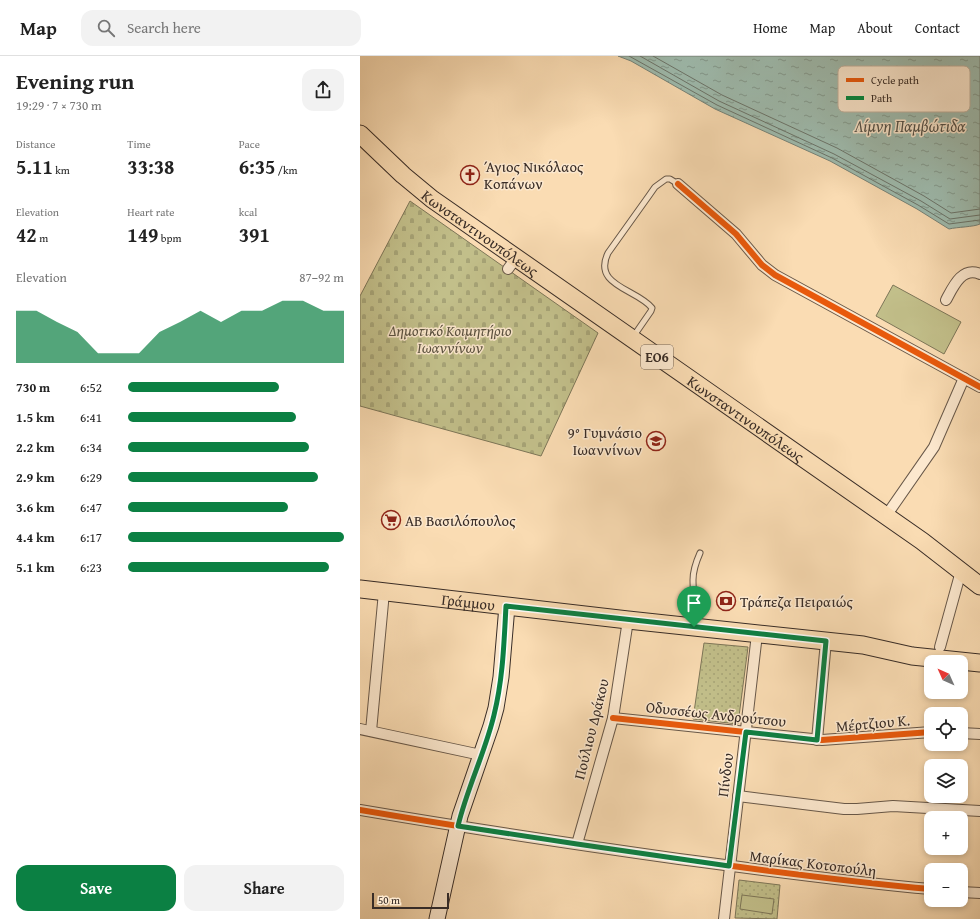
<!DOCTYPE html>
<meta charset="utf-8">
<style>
:root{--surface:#fff;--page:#f2f2f2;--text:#222;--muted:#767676;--line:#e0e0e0;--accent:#0b8043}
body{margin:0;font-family:"Gentium Book Plus",serif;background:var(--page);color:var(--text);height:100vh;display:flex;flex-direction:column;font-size:15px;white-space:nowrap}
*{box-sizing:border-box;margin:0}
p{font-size:13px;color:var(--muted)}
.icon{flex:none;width:22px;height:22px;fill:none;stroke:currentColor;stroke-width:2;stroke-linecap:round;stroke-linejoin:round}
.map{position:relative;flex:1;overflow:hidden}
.panel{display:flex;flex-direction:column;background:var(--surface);width:360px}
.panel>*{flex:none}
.needle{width:26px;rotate:315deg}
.controls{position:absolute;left:564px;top:599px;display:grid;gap:8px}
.controls a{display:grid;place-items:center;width:44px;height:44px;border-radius:8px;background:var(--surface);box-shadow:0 2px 6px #0003;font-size:20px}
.scale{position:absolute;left:12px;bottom:10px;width:77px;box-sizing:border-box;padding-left:4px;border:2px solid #382c26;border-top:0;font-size:11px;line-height:14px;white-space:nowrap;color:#382c26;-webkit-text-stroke:3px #fce8ce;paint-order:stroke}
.pin{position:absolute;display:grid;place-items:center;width:34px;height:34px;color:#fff;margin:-41px -17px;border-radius:50% 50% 50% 0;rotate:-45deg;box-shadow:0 0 4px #0007}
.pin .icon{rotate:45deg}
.round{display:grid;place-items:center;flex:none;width:42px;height:42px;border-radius:12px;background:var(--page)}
.overview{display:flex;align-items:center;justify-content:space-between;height:68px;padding:0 16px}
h1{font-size:22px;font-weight:700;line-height:30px}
.stats{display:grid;grid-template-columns:repeat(3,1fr);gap:6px;height:68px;padding:4px 16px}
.stats div{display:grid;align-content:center}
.stats b{font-size:20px;font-weight:700}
.stats small{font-size:11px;font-weight:400}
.stats p{font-size:11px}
.chart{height:112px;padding:8px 16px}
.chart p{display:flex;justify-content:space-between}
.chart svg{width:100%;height:72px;margin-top:4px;fill:var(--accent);opacity:.7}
.action{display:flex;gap:8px;margin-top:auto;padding:8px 16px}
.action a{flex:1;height:46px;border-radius:12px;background:var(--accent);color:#fff;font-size:16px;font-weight:700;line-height:46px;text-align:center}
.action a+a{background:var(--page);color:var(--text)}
ul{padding:0 16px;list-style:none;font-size:13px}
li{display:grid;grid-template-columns:64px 48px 1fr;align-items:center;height:30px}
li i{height:10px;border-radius:5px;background:var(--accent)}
header{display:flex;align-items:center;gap:24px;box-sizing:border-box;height:56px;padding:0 20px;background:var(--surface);border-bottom:1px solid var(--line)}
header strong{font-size:19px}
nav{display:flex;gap:22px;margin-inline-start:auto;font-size:14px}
.search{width:280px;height:36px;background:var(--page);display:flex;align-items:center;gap:10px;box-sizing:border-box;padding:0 14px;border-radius:12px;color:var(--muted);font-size:15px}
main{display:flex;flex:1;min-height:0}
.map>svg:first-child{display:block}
.cemetery{fill:url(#cemetery-stones);stroke:#7d7658}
.park{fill:url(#park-dots);stroke:#7d7658}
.garden{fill:#c2bf8a;stroke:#7d7658}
.water{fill:url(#water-ripples);stroke:#758278}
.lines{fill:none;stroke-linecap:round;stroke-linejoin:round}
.shore{stroke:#6b746a;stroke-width:1}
.lane-casing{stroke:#685849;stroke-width:7}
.street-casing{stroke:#685849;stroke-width:12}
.secondary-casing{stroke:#382c26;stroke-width:17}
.primary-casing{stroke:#382c26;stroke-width:19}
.lane{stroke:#fce8ce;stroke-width:5}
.street{stroke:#fce8ce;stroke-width:10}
.secondary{stroke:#fce8ce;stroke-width:15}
.primary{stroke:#fadcb3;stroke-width:17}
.quiet{stroke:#00873e;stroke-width:5;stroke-dasharray:10 5;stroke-linecap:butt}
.cycleway-casing{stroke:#fce8ce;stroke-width:8}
.cycleway{stroke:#e8590c;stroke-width:6}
.route-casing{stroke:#fff;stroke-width:8}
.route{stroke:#0b8043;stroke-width:5}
.labels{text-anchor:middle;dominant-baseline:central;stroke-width:3;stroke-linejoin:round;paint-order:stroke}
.shield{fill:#fce8ce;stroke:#736458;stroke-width:1}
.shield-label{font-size:14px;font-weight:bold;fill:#382c26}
.poi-label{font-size:15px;fill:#382c26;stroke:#fce8ce;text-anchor:start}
.street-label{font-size:15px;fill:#382c26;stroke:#fce8ce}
.park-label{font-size:15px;font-style:italic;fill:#5a513f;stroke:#fce8ce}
.water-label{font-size:16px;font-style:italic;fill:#525048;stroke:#fce8ce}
.key{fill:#fce8ce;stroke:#c1b09c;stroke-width:1}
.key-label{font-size:11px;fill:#382c26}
</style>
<header>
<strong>Map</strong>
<div class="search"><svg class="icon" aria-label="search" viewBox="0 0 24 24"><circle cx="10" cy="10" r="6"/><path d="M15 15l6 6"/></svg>Search here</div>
<nav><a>Home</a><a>Map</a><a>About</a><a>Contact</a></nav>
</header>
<main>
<section class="panel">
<div class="overview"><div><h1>Evening run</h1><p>19:29 · 7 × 730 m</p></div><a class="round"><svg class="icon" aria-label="share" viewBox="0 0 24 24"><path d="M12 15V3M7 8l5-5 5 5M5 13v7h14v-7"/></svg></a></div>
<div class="stats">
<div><p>Distance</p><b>5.11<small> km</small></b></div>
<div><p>Time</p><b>33:38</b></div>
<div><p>Pace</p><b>6:35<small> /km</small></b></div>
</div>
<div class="stats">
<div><p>Elevation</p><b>42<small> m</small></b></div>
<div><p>Heart rate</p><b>149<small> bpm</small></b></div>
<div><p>kcal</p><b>391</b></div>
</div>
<div class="chart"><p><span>Elevation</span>87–92 m</p>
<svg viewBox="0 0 160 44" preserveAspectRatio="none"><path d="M0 44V12L10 12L20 19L30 25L40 38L50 38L60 38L70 25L80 19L90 12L100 19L110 12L120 12L130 6L140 6L150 12L160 12V44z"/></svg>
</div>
<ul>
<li><b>730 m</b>6:52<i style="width:70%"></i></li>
<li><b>1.5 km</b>6:41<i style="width:78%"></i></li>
<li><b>2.2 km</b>6:34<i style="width:84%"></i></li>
<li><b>2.9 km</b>6:29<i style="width:88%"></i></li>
<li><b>3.6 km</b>6:47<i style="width:74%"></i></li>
<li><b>4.4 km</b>6:17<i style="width:100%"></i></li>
<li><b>5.1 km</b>6:23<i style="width:93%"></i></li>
</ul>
<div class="action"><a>Save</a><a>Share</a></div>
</section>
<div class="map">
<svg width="620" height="863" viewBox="0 0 620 863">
<defs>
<pattern id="cemetery-stones" width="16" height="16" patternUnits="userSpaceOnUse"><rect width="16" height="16" fill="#c2bf8a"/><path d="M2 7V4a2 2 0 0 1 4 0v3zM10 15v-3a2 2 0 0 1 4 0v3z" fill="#a7a477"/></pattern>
<pattern id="park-dots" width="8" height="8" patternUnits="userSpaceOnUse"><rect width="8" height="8" fill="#c2bf8a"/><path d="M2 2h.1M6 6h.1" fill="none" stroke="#a7a477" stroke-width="1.8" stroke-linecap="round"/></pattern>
<pattern id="water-ripples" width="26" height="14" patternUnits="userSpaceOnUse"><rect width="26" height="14" fill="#9ebbae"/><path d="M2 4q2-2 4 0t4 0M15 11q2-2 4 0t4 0" fill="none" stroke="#82988d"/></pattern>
</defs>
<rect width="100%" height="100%" fill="#fadcb3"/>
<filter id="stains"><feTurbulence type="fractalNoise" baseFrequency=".005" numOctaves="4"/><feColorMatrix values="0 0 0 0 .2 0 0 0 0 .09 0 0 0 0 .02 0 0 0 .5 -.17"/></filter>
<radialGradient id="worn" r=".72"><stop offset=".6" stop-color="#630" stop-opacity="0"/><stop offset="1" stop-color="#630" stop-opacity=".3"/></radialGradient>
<path class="cemetery" d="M50 145 238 277 181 400 0 350V240Z"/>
<g class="park">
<path d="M344 587 388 591 378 668 333 663Z"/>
<path d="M379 824 420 829 417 863 375 862Z"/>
</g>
<g class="garden">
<path d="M533 229 601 266 584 298 516 260Z"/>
<path d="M382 839 414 843 412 858 380 853Z"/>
</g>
<path class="water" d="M258 0H620V168C614 171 597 171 589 173L557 153 470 105 355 53 271 5Z"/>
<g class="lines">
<g class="shore">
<path d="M269 0 357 49 472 102 558 149 589 168 620 164"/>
<path d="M280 0 359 45 474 98 561 145 590 163 620 159"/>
<path d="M293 0 362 39 477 92 564 140 591 157 620 153"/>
</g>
<g class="lane-casing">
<g id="lane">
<path d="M273 281 291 255 292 252C277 233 232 230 248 197L288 141 295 131 306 123H310L318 128"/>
<path d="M334 568C336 552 333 540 333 524 333 515 336 506 340 497"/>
</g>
</g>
<g class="street-casing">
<g id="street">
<path d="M318 128 376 178 402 209 415 219 620 331"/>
<path d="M148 213 156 202"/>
<path d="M586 244C593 231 602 210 620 218"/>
<path d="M526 460 574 391 604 322"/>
<path d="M580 591 601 515"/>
<path d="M253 662 462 684 571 676"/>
<path d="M0 673 121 699"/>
<path d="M11 675 24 536"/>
<path d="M601 677 620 678"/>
<path d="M457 684 466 585"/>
<path d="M378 740 484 753H497L533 750 620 755"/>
<path d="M0 754C106 772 213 788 319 803 403 814 487 826 571 833"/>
<path d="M217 788 253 662 268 564"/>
<path d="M601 836 620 837"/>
<path d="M364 863 397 578"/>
</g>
</g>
<g class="secondary-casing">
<path id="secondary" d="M77 863 100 760 131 670 136 652 141 621 147 550"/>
</g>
<g class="primary-casing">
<g id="primary">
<path id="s1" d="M0 78 43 119 72 143 562 485 620 530"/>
<path id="s2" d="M0 533 268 564 503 589 552 600 620 607"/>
</g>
</g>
<use href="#lane" class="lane"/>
<use href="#street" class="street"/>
<use href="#secondary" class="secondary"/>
<use href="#primary" class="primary"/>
<path class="quiet" d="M457 684 466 585"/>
<g class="cycleway-casing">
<g id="cycleway">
<path d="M318 128 376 178 402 209 415 219 620 331"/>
<path d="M253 662 462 684 571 676"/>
<path d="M0 754C106 772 213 788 319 803 403 814 487 826 571 833"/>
</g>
</g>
<use href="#cycleway" class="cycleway"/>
</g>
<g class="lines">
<g class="route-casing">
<path id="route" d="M146 550 466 585 457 684 386 676 369 810 217 788 98 770C107 732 125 697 134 659 143 623 144 586 146 550Z"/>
</g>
<use href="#route" class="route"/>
</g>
<defs>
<g id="church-ring" transform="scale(1)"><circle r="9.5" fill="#fce8ce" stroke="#8f2418" stroke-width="1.5"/><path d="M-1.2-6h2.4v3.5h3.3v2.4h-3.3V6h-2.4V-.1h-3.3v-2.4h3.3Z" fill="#8f2418"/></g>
<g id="school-ring" transform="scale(1)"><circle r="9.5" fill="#fce8ce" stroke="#8f2418" stroke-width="1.5"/><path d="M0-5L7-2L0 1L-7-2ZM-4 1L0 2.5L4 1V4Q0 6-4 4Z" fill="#8f2418"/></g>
<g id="supermarket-ring" transform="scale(1)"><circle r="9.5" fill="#fce8ce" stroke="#8f2418" stroke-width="1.5"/><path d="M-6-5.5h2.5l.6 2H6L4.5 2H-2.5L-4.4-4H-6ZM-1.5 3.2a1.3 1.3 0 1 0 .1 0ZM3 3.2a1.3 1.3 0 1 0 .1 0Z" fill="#8f2418"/></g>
<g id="bank-ring" transform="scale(1)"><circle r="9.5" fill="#fce8ce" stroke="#8f2418" stroke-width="1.5"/><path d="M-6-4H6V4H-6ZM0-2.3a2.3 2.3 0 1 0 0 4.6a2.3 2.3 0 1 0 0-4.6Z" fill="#8f2418"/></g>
</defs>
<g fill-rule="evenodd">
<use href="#church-ring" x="110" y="119"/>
<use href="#school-ring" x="296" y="385"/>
<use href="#supermarket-ring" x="31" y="464"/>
<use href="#bank-ring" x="366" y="545"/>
</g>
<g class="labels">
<rect class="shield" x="281" y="289" width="32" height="24" rx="3"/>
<g class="shield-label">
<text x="297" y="301">ΕΟ6</text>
</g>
<g class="poi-label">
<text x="124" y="110">Άγιος Νικόλαος<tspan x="124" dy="17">Κοπάνων</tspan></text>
<text x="282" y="376" text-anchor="end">9° Γυμνάσιο<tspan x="282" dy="17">Ιωαννίνων</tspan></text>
<text x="45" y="464">ΑΒ Βασιλόπουλος</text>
<text x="380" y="545">Τράπεζα Πειραιώς</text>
</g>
<g class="street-label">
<text stroke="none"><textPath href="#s1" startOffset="156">Κωνσταντινουπόλεως</textPath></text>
<text stroke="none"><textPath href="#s1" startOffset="480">Κωνσταντινουπόλεως</textPath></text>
<text stroke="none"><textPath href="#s2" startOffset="109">Γράμμου</textPath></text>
<text transform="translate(356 658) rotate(6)">Οδυσσέως Ανδρούτσου</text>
<text transform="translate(513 667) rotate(-5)">Μέρτζιου Κ.</text>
<text transform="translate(231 673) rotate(-76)">Πούλιου Δράκου</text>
<text transform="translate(365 719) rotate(-83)">Πίνδου</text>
<text transform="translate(453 807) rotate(7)">Μαρίκας Κοτοπούλη</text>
</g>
<g class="park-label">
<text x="90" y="274">Δημοτικό Κοιμητήριο<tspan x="90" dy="17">Ιωαννίνων</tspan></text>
</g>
<g class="water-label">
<text x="550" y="70">Λίμνη Παμβώτιδα</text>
</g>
</g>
<rect x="478" y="10" width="132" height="46" rx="6" class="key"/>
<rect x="486" y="22" width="18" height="4" fill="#e8590c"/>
<rect x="486" y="40" width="18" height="4" fill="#00873e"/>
<g class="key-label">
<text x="511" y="28">Cycle path</text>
<text x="511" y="46">Path</text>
</g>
<rect width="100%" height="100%" filter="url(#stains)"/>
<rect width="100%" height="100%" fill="url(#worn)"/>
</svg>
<div class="controls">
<a><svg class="needle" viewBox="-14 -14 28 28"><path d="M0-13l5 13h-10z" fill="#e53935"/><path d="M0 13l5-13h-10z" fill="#767676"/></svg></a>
<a><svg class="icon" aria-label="locate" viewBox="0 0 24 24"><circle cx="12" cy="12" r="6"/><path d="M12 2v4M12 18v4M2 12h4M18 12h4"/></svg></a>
<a><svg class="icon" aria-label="layers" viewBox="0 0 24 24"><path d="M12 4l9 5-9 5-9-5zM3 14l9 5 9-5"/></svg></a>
<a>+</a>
<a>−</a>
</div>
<div class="scale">50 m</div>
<div class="pin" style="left:334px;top:571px;background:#1e9e55"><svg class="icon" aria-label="arrive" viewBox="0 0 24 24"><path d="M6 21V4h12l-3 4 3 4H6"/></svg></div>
</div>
</main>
